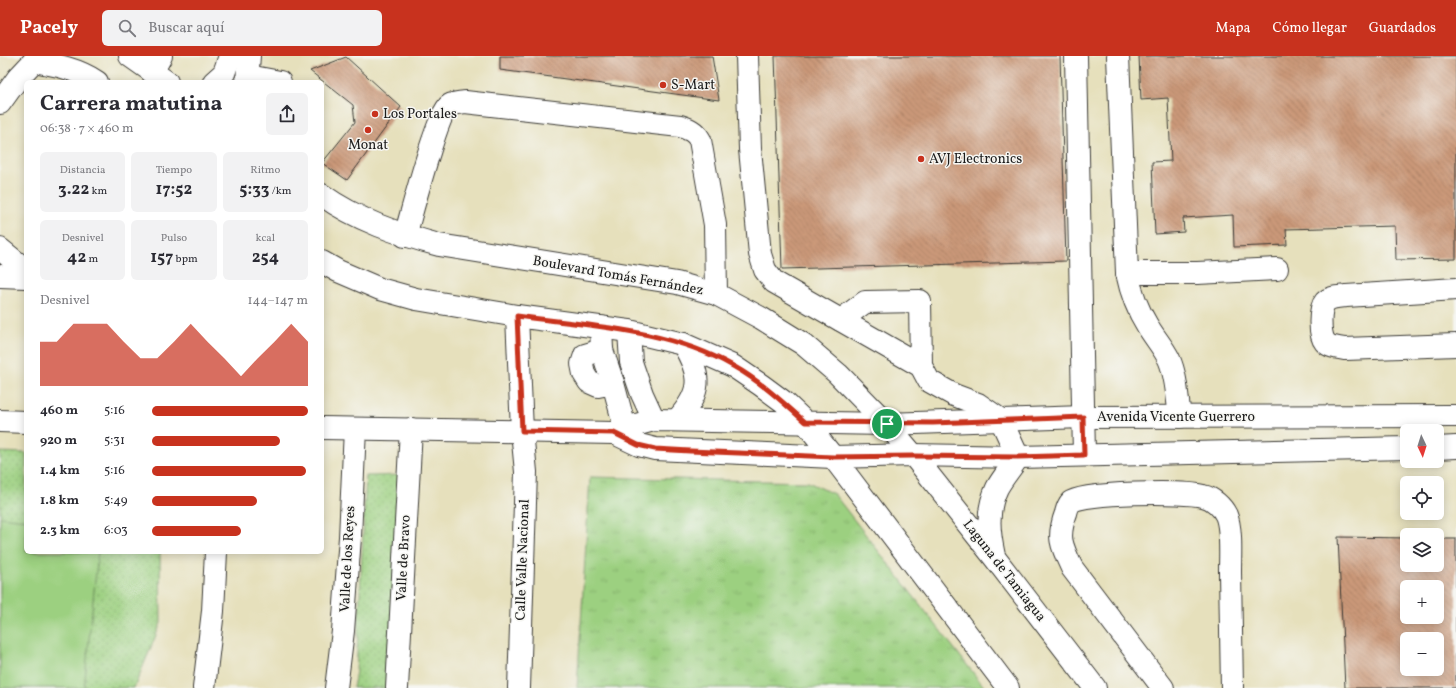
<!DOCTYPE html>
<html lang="es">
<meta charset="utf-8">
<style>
:root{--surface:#fff;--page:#f2f2f3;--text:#2b2b33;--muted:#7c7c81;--accent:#c8321e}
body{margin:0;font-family:Vollkorn,serif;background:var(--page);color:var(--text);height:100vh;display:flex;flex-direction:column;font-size:15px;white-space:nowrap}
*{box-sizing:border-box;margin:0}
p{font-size:13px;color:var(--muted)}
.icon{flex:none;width:22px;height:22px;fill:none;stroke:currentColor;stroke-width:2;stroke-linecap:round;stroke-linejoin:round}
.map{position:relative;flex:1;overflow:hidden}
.panel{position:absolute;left:24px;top:24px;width:300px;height:474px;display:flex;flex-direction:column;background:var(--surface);border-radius:6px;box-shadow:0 2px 10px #0003}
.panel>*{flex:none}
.needle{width:26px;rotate:176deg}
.tools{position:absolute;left:1400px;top:368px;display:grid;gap:8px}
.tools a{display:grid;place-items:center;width:44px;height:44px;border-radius:6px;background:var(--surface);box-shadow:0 2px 10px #0003;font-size:20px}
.pin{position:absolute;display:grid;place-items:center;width:34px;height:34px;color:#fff;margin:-17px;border:2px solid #fff;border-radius:50%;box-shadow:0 1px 4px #0007}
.round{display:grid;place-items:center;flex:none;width:42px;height:42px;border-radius:6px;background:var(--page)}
.summary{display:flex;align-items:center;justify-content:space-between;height:68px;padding:0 16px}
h1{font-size:22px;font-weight:700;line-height:30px}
.figures{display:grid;grid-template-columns:repeat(3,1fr);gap:6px;height:68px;padding:4px 16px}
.figures div{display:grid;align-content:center;border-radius:6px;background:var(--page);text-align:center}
.figures b{font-size:17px;font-weight:700}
.figures small{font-size:11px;font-weight:400}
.figures p{font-size:11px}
.chart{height:112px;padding:8px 16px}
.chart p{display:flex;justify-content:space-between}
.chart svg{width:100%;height:72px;margin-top:4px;fill:var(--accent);opacity:.7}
ul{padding:0 16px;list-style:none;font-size:13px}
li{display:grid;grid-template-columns:64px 48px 1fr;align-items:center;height:30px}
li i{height:10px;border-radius:5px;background:var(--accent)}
header{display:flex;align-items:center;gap:24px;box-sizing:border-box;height:56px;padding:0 20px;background:var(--accent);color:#fff}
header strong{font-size:19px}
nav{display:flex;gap:22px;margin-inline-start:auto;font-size:14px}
.search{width:280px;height:36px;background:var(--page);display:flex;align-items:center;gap:10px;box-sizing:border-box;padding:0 14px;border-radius:6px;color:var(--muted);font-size:15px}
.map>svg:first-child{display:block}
.grass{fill:url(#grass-tufts);stroke:#5c764e}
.park{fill:url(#park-dots);stroke:#5c764e}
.pitch{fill:#9cd080;stroke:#5c764e}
.building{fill:url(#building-back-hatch);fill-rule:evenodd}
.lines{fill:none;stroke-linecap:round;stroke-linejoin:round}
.minor-casing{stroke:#3a3934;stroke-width:24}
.major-casing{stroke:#3a3934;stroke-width:24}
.minor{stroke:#fff;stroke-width:22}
.major{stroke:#fff;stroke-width:22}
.route-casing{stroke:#fff;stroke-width:8}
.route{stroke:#c8321e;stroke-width:5}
.poi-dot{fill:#c8321e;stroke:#f6f6f2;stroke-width:1.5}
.labels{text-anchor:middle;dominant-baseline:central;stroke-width:3;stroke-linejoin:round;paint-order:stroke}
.poi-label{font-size:14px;fill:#1c1c1c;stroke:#f6f6f2;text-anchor:start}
.street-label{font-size:14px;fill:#1c1c1c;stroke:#f6f6f2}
</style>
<header>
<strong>Pacely</strong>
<div class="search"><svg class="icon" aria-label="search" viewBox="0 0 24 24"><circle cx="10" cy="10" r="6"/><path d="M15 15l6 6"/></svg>Buscar aquí</div>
<nav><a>Mapa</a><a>Cómo llegar</a><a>Guardados</a></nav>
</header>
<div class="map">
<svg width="1456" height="632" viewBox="0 0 1456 632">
<defs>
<pattern id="grass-tufts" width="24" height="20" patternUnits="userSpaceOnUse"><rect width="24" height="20" fill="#9cd080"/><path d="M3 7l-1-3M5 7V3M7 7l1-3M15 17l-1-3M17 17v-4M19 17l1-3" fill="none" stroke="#86b26e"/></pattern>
<pattern id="park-dots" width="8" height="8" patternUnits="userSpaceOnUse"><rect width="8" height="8" fill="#9cd080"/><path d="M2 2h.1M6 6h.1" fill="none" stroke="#86b26e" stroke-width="1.8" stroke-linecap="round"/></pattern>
<pattern id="building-back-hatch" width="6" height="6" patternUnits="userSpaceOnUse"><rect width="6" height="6" fill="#cb9979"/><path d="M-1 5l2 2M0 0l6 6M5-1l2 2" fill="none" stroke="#a47c62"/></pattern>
</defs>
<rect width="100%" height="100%" fill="#f6f6f2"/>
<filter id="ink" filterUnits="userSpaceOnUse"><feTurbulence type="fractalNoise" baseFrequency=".025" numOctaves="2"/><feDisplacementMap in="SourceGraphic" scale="8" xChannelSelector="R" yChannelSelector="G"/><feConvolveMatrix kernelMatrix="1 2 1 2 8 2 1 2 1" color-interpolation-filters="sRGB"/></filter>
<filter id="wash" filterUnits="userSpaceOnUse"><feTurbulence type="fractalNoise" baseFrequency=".012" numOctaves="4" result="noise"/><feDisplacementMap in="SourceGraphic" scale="16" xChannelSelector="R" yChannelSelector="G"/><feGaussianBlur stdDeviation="0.9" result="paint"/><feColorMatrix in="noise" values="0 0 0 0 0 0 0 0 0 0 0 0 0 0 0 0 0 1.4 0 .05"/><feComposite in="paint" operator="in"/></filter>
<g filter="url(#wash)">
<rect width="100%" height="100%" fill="#e6e0bc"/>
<path class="grass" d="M590 421 808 426 834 438 985 632H577Z"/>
<g class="park">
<path d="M0 396 26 397V496H160L161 567 134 632H0Z"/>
<path d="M404 419 392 632H353L356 615 366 420Z"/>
</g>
<path class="pitch" d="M0 461 26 464V496H98L84 632H0Z"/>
<g id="blocks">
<g class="building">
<path d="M500 0H712L719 44 500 14Z"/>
<path d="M775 0H1060L1066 205 782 213Z"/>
<path d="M1139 0H1456V203L1396 204 1395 170 1286 173 1287 189 1234 191 1233 159 1183 162 1184 176 1155 178 1152 106 1171 105 1168 42 1141 44Z"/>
<path d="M346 1 401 51 347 124 322 107 355 66 353 49 310 15Z"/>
<path d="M1338 481 1407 482V509H1437V483H1456V632H1345ZM1407 531H1437V561H1407ZM1407 583H1437V613H1407Z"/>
</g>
</g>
</g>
<g filter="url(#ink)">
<use href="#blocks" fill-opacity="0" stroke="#3a3934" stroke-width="1"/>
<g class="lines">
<g class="minor-casing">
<g id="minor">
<path d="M747 0 750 93 760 198 765 214 774 226 921 310 929 325 954 339 978 348 1001 364 1018 401"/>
<path d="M1076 0 1084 399"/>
<path d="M1118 0 1127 217C1131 236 1137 253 1147 269 1154 281 1163 291 1169 303 1177 321 1177 342 1180 361"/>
<path d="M152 16 161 0"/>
<path d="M248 20 280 26"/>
<path d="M214 26 224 17 230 0"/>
<path d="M247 26 249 0"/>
<path d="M0 47 18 22 34 5"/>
<path d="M405 180C411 160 437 57 450 49 454 47 460 47 465 46L680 70C689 73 695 75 700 84L715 169 716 238"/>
<path d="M0 193 26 214"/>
<path d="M1127 217H1197L1277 213"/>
<path d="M0 220 26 221"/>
<path d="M1456 233 1346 240C1338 241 1330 241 1325 246 1319 253 1319 279 1325 286 1329 291 1338 292 1345 293L1456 289"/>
<path d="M517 260 522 375 526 416 519 632"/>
<path d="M841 264 865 246 920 245 921 310"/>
<path d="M601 271 602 294 613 327 625 372"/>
<path d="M629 275 631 306 642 338 654 364"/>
<path d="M602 294 585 299 582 308 584 318 589 326 598 330 613 327"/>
<path d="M204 632 213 555 216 496"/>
<path d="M336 632 343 575 350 481 355 373"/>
<path d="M397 632 411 373"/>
<path d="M1163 632 1072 512C1061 489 1057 481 1066 457 1067 453 1068 449 1071 446 1082 436 1186 435 1203 440 1213 442 1222 451 1226 459 1232 473 1230 500 1230 516 1231 555 1231 593 1232 632"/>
</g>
</g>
<g class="major-casing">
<g id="major">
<path d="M130 0 167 26"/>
<path d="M34 5C56 9 78 13 97 26"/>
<path d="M322 139C357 164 398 178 439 189L677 227 716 238 761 262 803 288 838 318 887 368 913 399 994 501 1095 632"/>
<path d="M322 206 338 215 380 233 416 243 517 260 629 275 683 288 733 310 761 329 784 346 805 366 833 401 1008 632"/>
<path d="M677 364C702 336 702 320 683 288"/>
<path d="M0 365 26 366"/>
<path d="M322 372 614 377 639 389 655 393 833 401 913 399 1018 401 1407 392"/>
<path d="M614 377 625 372 654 364 887 368 1083 361 1456 360"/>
<path d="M1437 392 1456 391"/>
<path d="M994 500C989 477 986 455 997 432 1003 421 1012 411 1018 401"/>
</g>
</g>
<use href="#minor" class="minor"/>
<use href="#major" class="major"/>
</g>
</g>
<g class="lines" filter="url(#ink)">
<g class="route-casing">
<path id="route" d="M517 260C589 270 669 273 733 310 760 325 783 346 805 366L933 367 1083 361 1084 399 1018 401 913 400 833 401 690 395 655 393 638 389 614 377 522 375Z"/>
</g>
<use href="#route" class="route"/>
</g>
<g class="poi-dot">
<circle cx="663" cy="29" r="4"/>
<circle cx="375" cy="58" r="4"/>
<circle cx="368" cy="74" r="4"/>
<circle cx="921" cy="103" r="4"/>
</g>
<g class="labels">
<g class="poi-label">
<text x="671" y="29">S-Mart</text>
<text x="383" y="58">Los Portales</text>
<text x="368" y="89" text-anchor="middle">Monat</text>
<text x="929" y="103">AVJ Electronics</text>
</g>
<g class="street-label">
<text transform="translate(618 220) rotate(10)">Boulevard Tomás Fernández</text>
<text x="1176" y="361">Avenida Vicente Guerrero</text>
<text transform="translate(404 502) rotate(-87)">Valle de Bravo</text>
<text transform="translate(348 503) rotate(-87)">Valle de los Reyes</text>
<text transform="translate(523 504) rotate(-88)">Calle Valle Nacional</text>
<text transform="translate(1004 515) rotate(52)">Laguna de Tamiagua</text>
</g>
</g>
</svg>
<div class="tools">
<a><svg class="needle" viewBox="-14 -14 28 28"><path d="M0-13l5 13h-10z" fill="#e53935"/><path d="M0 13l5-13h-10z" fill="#7c7c81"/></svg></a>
<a><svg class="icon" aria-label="locate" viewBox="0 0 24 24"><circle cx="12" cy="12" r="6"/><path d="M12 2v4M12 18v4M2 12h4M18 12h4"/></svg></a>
<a><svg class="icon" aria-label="layers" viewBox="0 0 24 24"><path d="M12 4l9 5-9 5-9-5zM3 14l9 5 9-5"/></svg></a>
<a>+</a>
<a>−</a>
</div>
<div class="pin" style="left:887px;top:368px;background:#1e9e55"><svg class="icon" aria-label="arrive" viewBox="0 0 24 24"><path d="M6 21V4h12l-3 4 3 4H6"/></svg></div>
<section class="panel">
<div class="summary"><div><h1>Carrera matutina</h1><p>06:38 · 7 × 460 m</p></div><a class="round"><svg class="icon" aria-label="share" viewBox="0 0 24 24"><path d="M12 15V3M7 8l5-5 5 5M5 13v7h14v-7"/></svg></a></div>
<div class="figures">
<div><p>Distancia</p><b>3.22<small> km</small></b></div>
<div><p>Tiempo</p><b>17:52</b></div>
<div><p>Ritmo</p><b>5:33<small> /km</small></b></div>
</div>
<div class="figures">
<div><p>Desnivel</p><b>42<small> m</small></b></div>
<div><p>Pulso</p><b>157<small> bpm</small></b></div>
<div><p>kcal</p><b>254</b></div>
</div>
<div class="chart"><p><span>Desnivel</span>144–147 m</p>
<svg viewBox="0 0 160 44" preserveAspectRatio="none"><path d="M0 44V17L10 17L20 6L30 6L40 6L50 17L60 27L70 27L80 17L90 6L100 17L110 27L120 38L130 27L140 17L150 6L160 17V44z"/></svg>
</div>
<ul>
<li><b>460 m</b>5:16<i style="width:100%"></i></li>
<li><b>920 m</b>5:31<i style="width:82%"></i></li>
<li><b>1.4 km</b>5:16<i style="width:99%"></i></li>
<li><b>1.8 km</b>5:49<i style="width:67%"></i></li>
<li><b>2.3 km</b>6:03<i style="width:57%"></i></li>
</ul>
</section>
</div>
